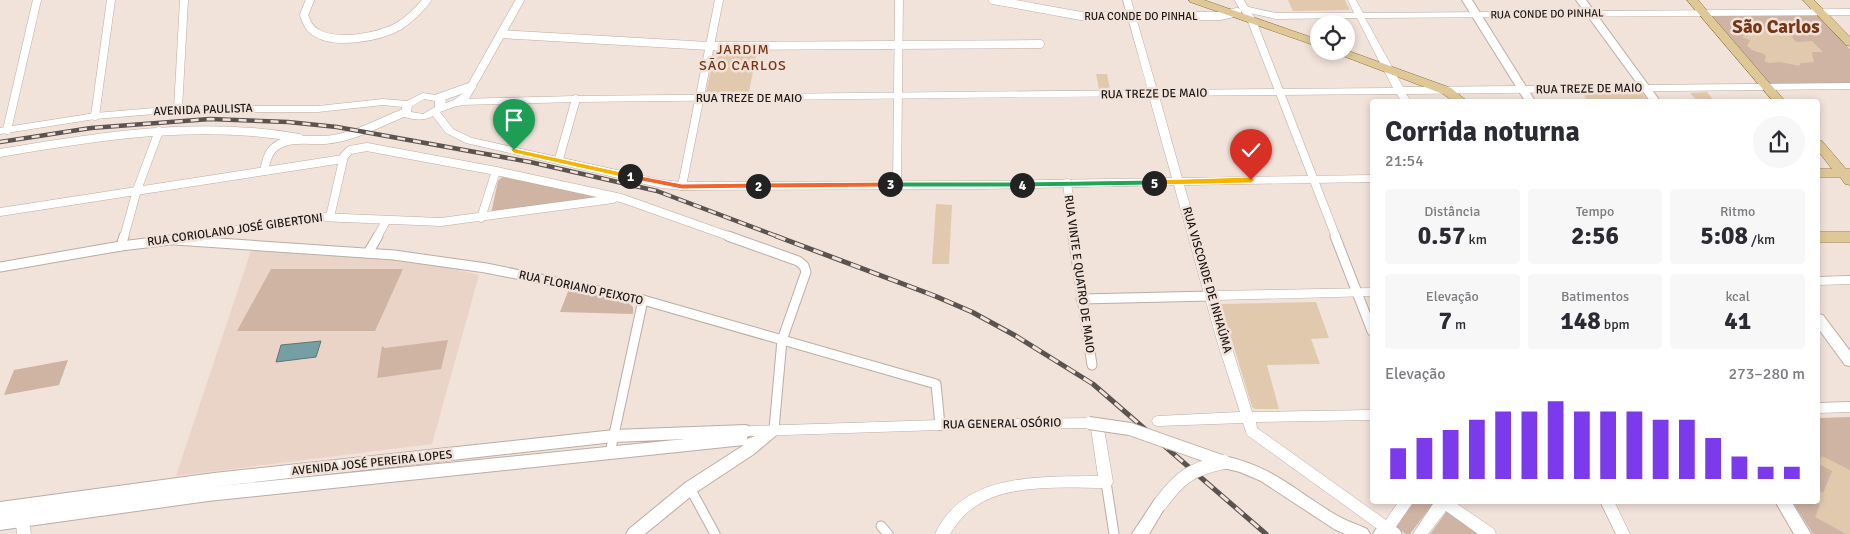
<!DOCTYPE html>
<html lang="pt">
<meta charset="utf-8">
<style>
:root{--surface:#fff;--page:#f7f7f7;--text:#2b2b33;--muted:#7c7c81;--accent:#7c3aed}
body{margin:0;font-family:Signika,sans-serif;background:var(--page);color:var(--text);height:100vh;display:flex;flex-direction:column;font-size:19px;white-space:nowrap}
*{box-sizing:border-box;margin:0}
p{font-size:16px;color:var(--muted)}
.icon{flex:none;width:28px;height:28px;fill:none;stroke:currentColor;stroke-width:2;stroke-linecap:round;stroke-linejoin:round}
.map{position:relative;flex:1;overflow:hidden}
.side{position:absolute;left:1370px;top:99px;width:450px;height:405px;display:flex;flex-direction:column;background:var(--surface);border-radius:5px;box-shadow:0 2px 8px #0003}
.side>*{flex:none}
.fabs{position:absolute;left:1310px;top:15px;display:grid;gap:10px}
.fabs a{display:grid;place-items:center;width:45px;height:45px;border-radius:50%;background:var(--surface);box-shadow:0 2px 8px #0003;font-size:25px}
.pin{position:absolute;display:grid;place-items:center;width:42px;height:42px;color:#fff;margin:-51px -21px;border-radius:50% 50% 50% 0;rotate:-45deg;box-shadow:0 0 5px #0007}
.pin .icon{rotate:45deg}
.km{position:absolute;width:25px;height:25px;margin:-12px;border-radius:50%;background:#222;color:#fff;font-size:14px;line-height:25px;text-align:center}
.round{display:grid;place-items:center;flex:none;width:52px;height:52px;border-radius:26px;background:var(--page)}
.summary{display:flex;align-items:center;justify-content:space-between;height:85px;padding:0 15px}
h1{font-size:28px;font-weight:800;line-height:38px}
.stats{display:grid;grid-template-columns:repeat(3,1fr);gap:8px;height:85px;padding:5px 15px}
.stats div{display:grid;align-content:center;border-radius:5px;background:var(--page);text-align:center}
.stats b{font-size:25px;font-weight:800}
.stats small{font-size:14px;font-weight:400}
.stats p{font-size:14px}
.chart{height:140px;padding:10px 15px}
.chart p{display:flex;justify-content:space-between}
.chart svg{width:100%;height:90px;margin-top:5px;stroke:var(--accent);stroke-width:6}
.map>svg:first-child{display:block}
.built{fill:#ead3c7}
.green{fill:#cfb3a3}
.water{fill:#759fa3;stroke:#5b7678}
.building{fill:#e1c9ad}
.lines{fill:none;stroke-linecap:round;stroke-linejoin:round}
.minor-far1-casing{stroke:#bbada5;stroke-width:9}
.minor-casing{stroke:#bbada5;stroke-width:11}
.tertiary-casing{stroke:#bbada5;stroke-width:1}
.secondary-casing{stroke:#bbada5;stroke-width:2}
.primary-casing{stroke:#8c723d;stroke-width:1}
.minor-far1{stroke:#fff;stroke-width:8}
.minor{stroke:#fff;stroke-width:9}
.tertiary{fill:#fff;fill-rule:evenodd}
.secondary{fill:#fff;fill-rule:evenodd}
.primary{fill:#dec898;fill-rule:evenodd}
.rail-far1-casing{stroke:#5b534f;stroke-width:4.5}
.rail-casing{stroke:#5b534f;stroke-width:5}
.rail-far1{stroke:#f1e2da;stroke-width:2.5;stroke-dasharray:8;stroke-linecap:butt}
.rail{stroke:#f1e2da;stroke-width:3;stroke-dasharray:10;stroke-linecap:butt}
.tertiary-bridge-casing{stroke:#bbada5;stroke-width:14;stroke-linecap:butt}
.secondary-bridge-casing{stroke:#bbada5;stroke-width:15;stroke-linecap:butt}
.tertiary-bridge{stroke:#fff;stroke-width:12}
.secondary-bridge{stroke:#fff;stroke-width:14}
.split-1{fill:#f5b400;stroke:#fff}
.split-2{fill:#f0652b;stroke:#fff}
.split-3{fill:#f0652b;stroke:#fff}
.split-4{fill:#22a559;stroke:#fff}
.split-5{fill:#22a559;stroke:#fff}
.split-6{fill:#f5b400;stroke:#fff}
.labels{text-anchor:middle;dominant-baseline:central;stroke-width:5;stroke-linejoin:round;paint-order:stroke}
.far-street-label{font-size:11px;fill:#1d1815;stroke:#f1e2da}
.street-label{font-size:12px;fill:#1d1815;stroke:#f1e2da}
.neighbourhood-label{font-size:14px;letter-spacing:1px;fill:#763615;stroke:#f1e2da}
.far-town-label{font-size:19px;font-weight:bold;fill:#763615;stroke:#f1e2da}
</style>
<div class="map">
<svg width="1850" height="534" viewBox="0 0 1850 534">
<rect width="100%" height="100%" fill="#f1e2da"/>
<path class="built" d="M251 251 394 255 479 275 432 444 176 476Z"/>
<g class="green">
<path d="M1816 14 1850 49V84H1768L1708 15Z"/>
<path d="M502 177 592 194 593 197 590 200 491 214 498 181Z"/>
<path d="M271 269H403L375 331H237Z"/>
<path d="M569 289 628 302 633 307V314L560 312Z"/>
<path d="M448 340 441 369 377 378 382 346 385 348Z"/>
<path d="M68 360 59 385 4 395 14 370Z"/>
<path d="M1850 417V534H1813L1792 501H1818V418Z"/>
<path d="M1412 501H1435L1410 534H1406L1394 526Z"/>
<path d="M1447 511 1450 514 1479 534H1430Z"/>
</g>
<path class="water" d="M321 341 316 357 276 362 281 345Z"/>
<g class="building">
<path d="M1288 0H1345L1350 10 1293 11Z"/>
<path d="M1763 29 1790 35 1796 42 1812 41 1823 52H1812L1814 62 1801 63 1799 66 1780 62 1769 63 1764 61 1766 57 1764 54 1752 50 1747 46 1750 40 1741 37 1758 33 1755 30Z"/>
<path d="M757 51 749 92 706 93 714 52Z"/>
<path d="M1096 74H1107L1110 89H1099Z"/>
<path d="M1707 92 1714 101H1697L1690 93Z"/>
<path d="M1642 93 1648 101H1588L1583 94Z"/>
<path d="M936 204 952 205 949 264H932Z"/>
<path d="M1316 302 1329 338 1311 339 1320 364 1267 365 1279 409H1255L1252 407 1221 304Z"/>
<path d="M1822 456 1850 470V534H1846L1815 517 1820 505 1818 503V490L1823 493 1832 471 1819 464Z"/>
</g>
<g class="lines">
<g class="minor-far1-casing">
<g id="minor-far1">
<path d="M310 0 304 15C307 23 309 29 317 33 336 45 380 37 399 26 410 19 419 10 427 0"/>
<path d="M993 0 1081 16H1220L1237 12"/>
<path d="M1239 0 1252 21 1336 237"/>
<path d="M501 34 709 46 1040 44"/>
<path d="M438 98 472 86"/>
<path d="M458 102 466 96 520 0"/>
<path d="M178 109 184 0"/>
<path d="M95 116 111 0"/>
<path d="M7 130 37 0"/>
<path d="M0 153C99 136 199 120 299 138"/>
<path d="M559 159 576 99"/>
<path d="M264 171C266 162 268 152 275 147 290 136 308 141 325 140 353 138 380 122 406 112"/>
<path d="M1067 183 1074 237"/>
<path d="M897 184 899 0"/>
<path d="M682 186 719 0"/>
<path d="M0 212 343 159"/>
<path d="M330 217 344 156 350 150 367 147 496 171 621 198 731 237"/>
<path d="M481 218 496 171"/>
<path d="M124 237 137 190 159 131"/>
<path d="M192 237 319 217 441 222 613 199"/>
<path d="M377 237 386 221"/>
</g>
</g>
<g class="minor-casing">
<g id="minor">
<path d="M728 236 798 261 804 266 806 272 782 340 774 429"/>
<path d="M1073 236 1092 365"/>
<path d="M1335 236 1372 331"/>
<path d="M192 237 199 236"/>
<path d="M175 240 394 255 486 268 643 300 936 384 940 425"/>
<path d="M121 246 124 236"/>
<path d="M368 253 378 236"/>
<path d="M0 267 121 246 179 239"/>
<path d="M1081 299 1211 296"/>
<path d="M610 453 643 300"/>
<path d="M1106 482 1114 534"/>
<path d="M690 488 715 534"/>
<path d="M881 526 888 534"/>
</g>
</g>
<g class="tertiary-casing">
<g id="tertiary">
<path d="M1123 0H1131L1157 90 1393 88 1357 18 1276 19 1241 11 1240 9 1244 6 1276 13H1354L1348 0H1356L1363 13 1850 9V15L1365 18 1403 87 1850 83V89L1406 94 1411 101H1401L1397 94 1159 96 1182 178 1372 175V182L1184 185 1215 291 1372 288V296L1217 300 1252 412 1372 410V420L1256 422 1257 428 1386 520 1399 501H1414L1391 534 1383 533 1247 435 1243 423 1158 426 1154 425 1152 421 1154 417 1158 416 1240 412 1217 341 1174 185 983 189 682 190 662 188 466 143 446 133 433 116C424 121 414 120 405 117L401 112 402 107 383 105 318 112H178L95 119 0 134V128L95 113 178 106H318L383 99 407 101 423 93 441 96 446 101 445 103 458 99 576 96 1148 90ZM1149 96 1172 178 983 181 682 182 662 180 472 138 453 129 440 112 459 105 576 102ZM424 99 435 101V107L423 114 411 112 412 106Z"/>
<path d="M1850 276V284L1818 285V277Z"/>
<path d="M1850 402V412L1818 413V403Z"/>
<path d="M1097 418 1102 419 1103 423 1113 482 1111 486 1106 488C1068 488 1009 483 976 506 965 513 957 523 950 534H935C963 472 1041 477 1098 476L1091 428 940 430 752 436 747 435 746 431 747 427 752 426 940 420Z"/>
<path d="M1435 501H1453L1494 529 1496 534H1478L1446 511 1428 534H1413Z"/>
<path d="M1600 501H1614L1630 534H1616Z"/>
<path d="M18 510 28 516 31 534H17L16 523 11 516 13 512Z"/>
</g>
</g>
<g class="secondary-casing">
<g id="secondary">
<path d="M1462 0H1472L1535 101H1525Z"/>
<path d="M1576 0H1586L1660 101H1650Z"/>
<path d="M1818 314 1823 315 1850 351V366L1845 365 1818 328Z"/>
<path d="M774 423 779 425 781 429 779 433 754 454 695 493 645 534H626L629 529 685 483 744 445 208 501 0 530V516L149 495 0 516V502L214 473 614 430 746 425 751 427 753 431 751 435 747 437V439L755 436ZM685 439 210 487 614 442Z"/>
<path d="M1224 456C1274 467 1294 490 1336 515 1346 521 1357 524 1367 529L1370 534H1345L1334 529 1261 481 1240 472 1219 467 1217 462 1219 457Z"/>
<path d="M1160 497 1165 499 1167 504 1149 534H1132L1155 499Z"/>
<path d="M1775 501H1791L1811 534H1794Z"/>
<path d="M1388 522 1399 529 1402 534H1373L1376 529Z"/>
</g>
</g>
<g class="primary-casing">
<g id="primary">
<path d="M1189 0H1204L1319 40V47L1190 2Z"/>
<path d="M1687 0H1698L1785 101H1773Z"/>
<path d="M1803 0H1814L1850 37V46L1846 45Z"/>
<path d="M1346 50 1451 88 1467 101H1453L1443 94 1335 53 1334 51Z"/>
<path d="M1818 140 1822 141 1846 169H1850V185L1845 184 1840 177H1818V169H1832L1818 151Z"/>
<rect x="1818" y="232" width="32" height="10"/>
</g>
</g>
<use href="#minor-far1" class="minor-far1"/>
<use href="#minor" class="minor"/>
<use href="#tertiary" class="tertiary"/>
<use href="#secondary" class="secondary"/>
<use href="#primary" class="primary"/>
<g class="rail-far1-casing">
<path id="rail-far1" d="M0 142 91 128 210 119 288 122 337 127 530 162 657 191 779 237"/>
</g>
<g class="rail-casing">
<path id="rail" d="M776 236 935 296 972 312 1016 336 1093 384 1266 534"/>
</g>
<use href="#rail-far1" class="rail-far1"/>
<use href="#rail" class="rail"/>
<g class="tertiary-bridge-casing">
<path id="tertiary-bridge" d="M1089 423 1130 429 1224 462"/>
</g>
<g class="secondary-bridge-casing">
<path id="secondary-bridge" d="M1160 504C1180 477 1191 469 1224 462"/>
</g>
<use href="#tertiary-bridge" class="tertiary-bridge"/>
<use href="#secondary-bridge" class="secondary-bridge"/>
</g>
<path class="split-1" d="M512 148 630 174 634 176 630 179 514 153 511 150Z"/>
<path class="split-2" d="M630 174 682 184 758 183 762 186 758 188 682 189 627 178 626 176Z"/>
<path class="split-3" d="M890 182 894 184 890 187 758 188 754 186 758 183Z"/>
<path class="split-4" d="M888 182H1022L1026 185 1022 187H890L886 184Z"/>
<path class="split-5" d="M1154 180 1158 183 1154 185 1022 187 1019 185 1022 182Z"/>
<path class="split-6" d="M1251 177 1255 180 1251 183 1154 185 1150 183 1154 180Z"/>
<g class="labels">
<g class="far-street-label">
<text transform="translate(1547 14) rotate(-1)">RUA CONDE DO PINHAL</text>
<text x="1141" y="16">RUA CONDE DO PINHAL</text>
</g>
<g class="street-label">
<text transform="translate(1589 89) rotate(-1)">RUA TREZE DE MAIO</text>
<text transform="translate(1154 94) rotate(-1)">RUA TREZE DE MAIO</text>
<text x="749" y="98">RUA TREZE DE MAIO</text>
<text transform="translate(203 110) rotate(-2)">AVENIDA PAULISTA</text>
<text transform="translate(235 230) rotate(-8)">RUA CORIOLANO JOSÉ GIBERTONI</text>
<text transform="translate(1079 274) rotate(82)">RUA VINTE E QUATRO DE MAIO</text>
<text transform="translate(1207 280) rotate(74)">RUA VISCONDE DE INHAÚMA</text>
<text transform="translate(581 288) rotate(12)">RUA FLORIANO PEIXOTO</text>
<text transform="translate(1002 424) rotate(-1)">RUA GENERAL OSÓRIO</text>
<text transform="translate(372 463) rotate(-6)">AVENIDA JOSÉ PEREIRA LOPES</text>
</g>
<g class="neighbourhood-label">
<text x="743" y="49">JARDIM<tspan x="743" dy="16">SÃO CARLOS</tspan></text>
</g>
<g class="far-town-label">
<text x="1776" y="27">São Carlos</text>
</g>
</g>
</svg>
<div class="fabs">
<a><svg class="icon" aria-label="locate" viewBox="0 0 24 24"><circle cx="12" cy="12" r="6"/><path d="M12 2v4M12 18v4M2 12h4M18 12h4"/></svg></a>
</div>
<div class="pin" style="left:514px;top:150px;background:#1e9e55"><svg class="icon" aria-label="arrive" viewBox="0 0 24 24"><path d="M6 21V4h12l-3 4 3 4H6"/></svg></div>
<div class="pin" style="left:1251px;top:180px;background:#d93025"><svg class="icon" aria-label="check" viewBox="0 0 24 24"><path d="M5 12l5 5 9-10"/></svg></div>
<b class="km" style="left:630px;top:176px">1</b>
<b class="km" style="left:758px;top:186px">2</b>
<b class="km" style="left:890px;top:184px">3</b>
<b class="km" style="left:1022px;top:185px">4</b>
<b class="km" style="left:1154px;top:183px">5</b>
<section class="side">
<div class="summary"><div><h1>Corrida noturna</h1><p>21:54</p></div><a class="round"><svg class="icon" aria-label="share" viewBox="0 0 24 24"><path d="M12 15V3M7 8l5-5 5 5M5 13v7h14v-7"/></svg></a></div>
<div class="stats">
<div><p>Distância</p><b>0.57<small> km</small></b></div>
<div><p>Tempo</p><b>2:56</b></div>
<div><p>Ritmo</p><b>5:08<small> /km</small></b></div>
</div>
<div class="stats">
<div><p>Elevação</p><b>7<small> m</small></b></div>
<div><p>Batimentos</p><b>148<small> bpm</small></b></div>
<div><p>kcal</p><b>41</b></div>
</div>
<div class="chart"><p><span>Elevação</span>273–280 m</p>
<svg viewBox="0 0 160 44" preserveAspectRatio="none"><path d="M5 44V29M15 44V24M25 44V20M35 44V15M45 44V11M55 44V11M65 44V6M75 44V11M85 44V11M95 44V11M105 44V15M115 44V15M125 44V24M135 44V33M145 44V38M155 44V38"/></svg>
</div>
</section>
</div>
